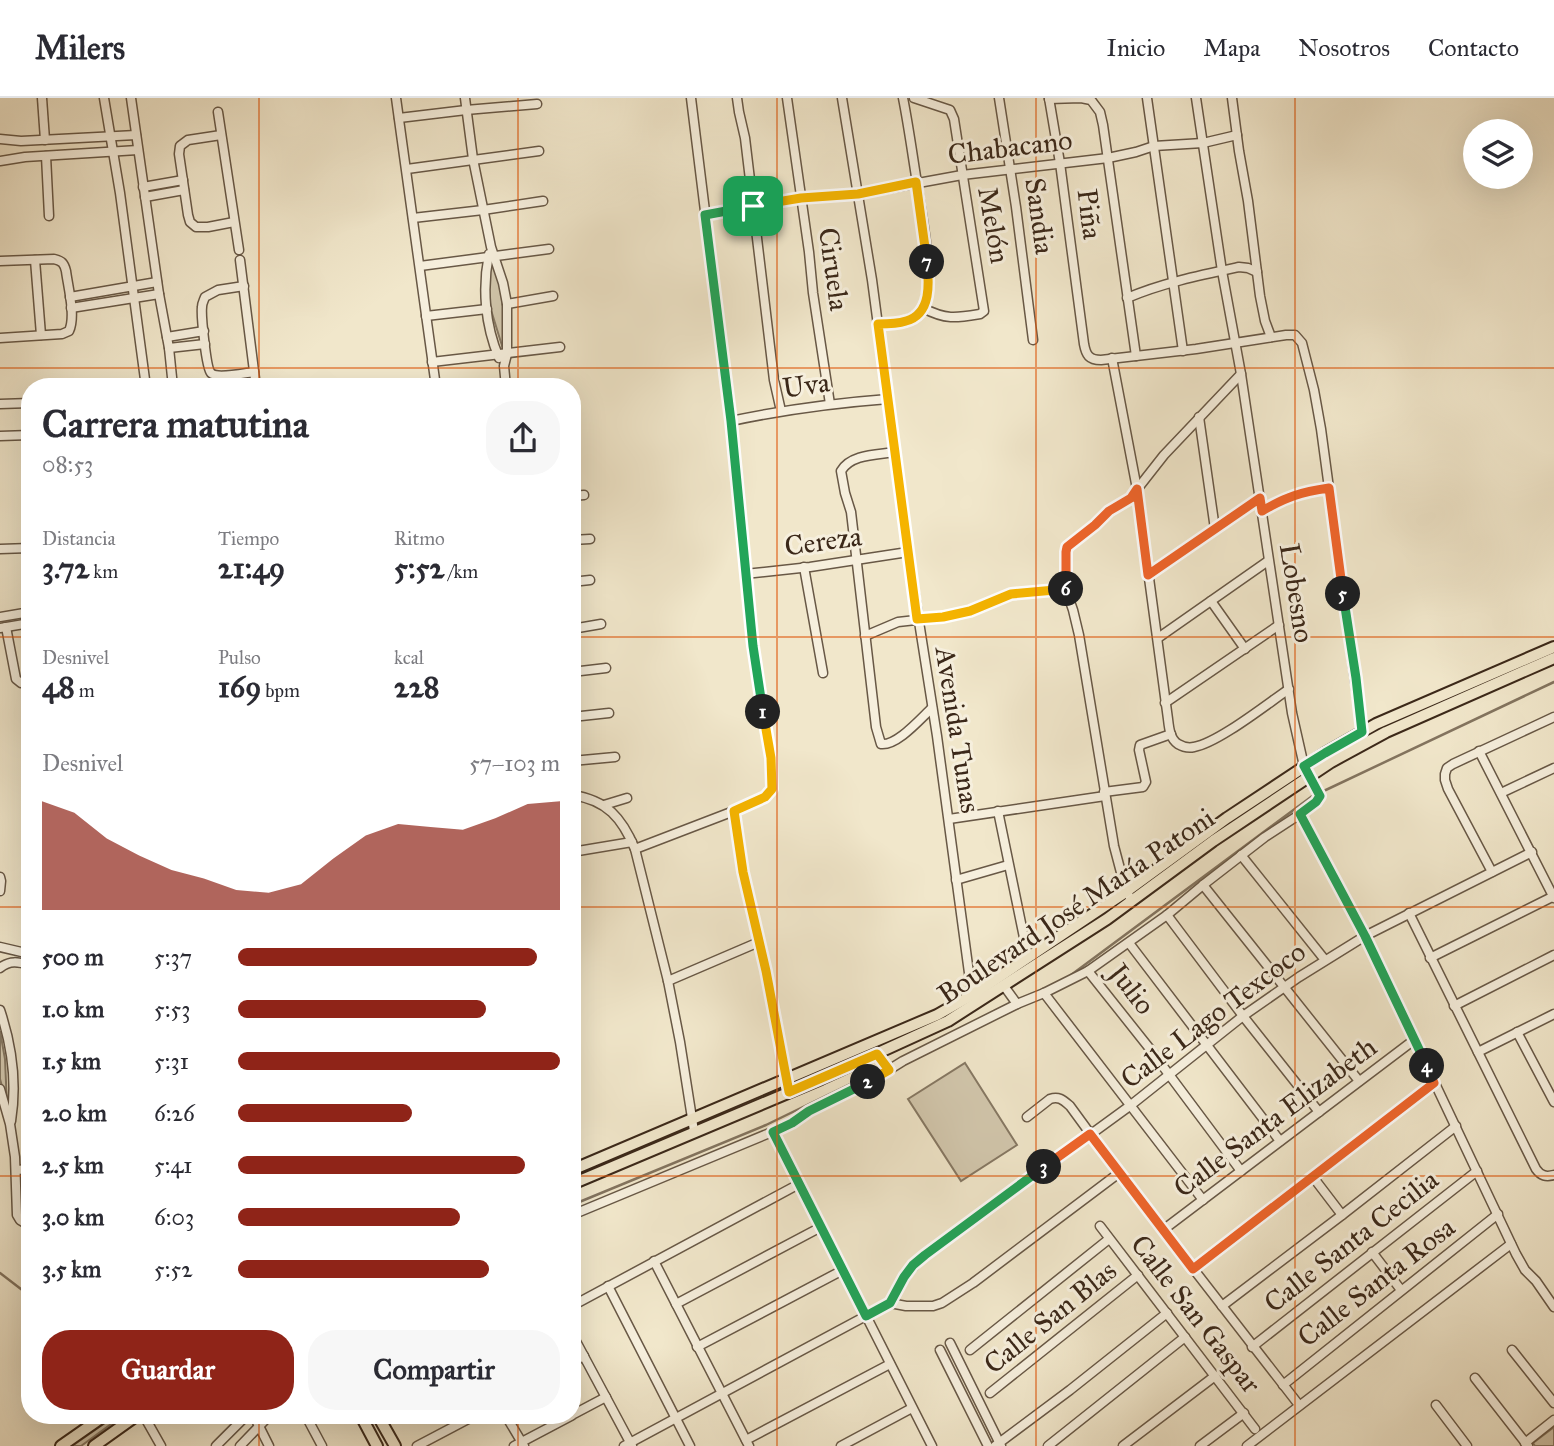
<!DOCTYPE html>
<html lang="es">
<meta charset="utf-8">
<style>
:root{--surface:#fff;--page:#f7f7f7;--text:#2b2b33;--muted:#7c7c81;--line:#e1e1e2;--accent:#8f2418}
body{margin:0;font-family:"IM FELL Great Primer",serif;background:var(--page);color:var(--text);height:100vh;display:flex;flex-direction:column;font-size:26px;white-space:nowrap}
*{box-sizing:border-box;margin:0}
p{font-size:23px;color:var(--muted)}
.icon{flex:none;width:38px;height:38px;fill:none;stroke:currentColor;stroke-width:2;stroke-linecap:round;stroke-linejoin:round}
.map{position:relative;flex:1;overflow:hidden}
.side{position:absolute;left:21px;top:280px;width:560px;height:1046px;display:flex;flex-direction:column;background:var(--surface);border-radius:28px;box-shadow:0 7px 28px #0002}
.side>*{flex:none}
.buttons{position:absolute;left:1463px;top:21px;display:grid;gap:14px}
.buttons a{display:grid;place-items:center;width:70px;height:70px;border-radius:50%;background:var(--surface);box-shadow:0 7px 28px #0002;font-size:35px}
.pin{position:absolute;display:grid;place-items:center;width:60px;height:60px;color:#fff;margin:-30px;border-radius:14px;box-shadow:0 4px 10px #0006}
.km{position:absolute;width:35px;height:35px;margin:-18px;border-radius:50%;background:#222;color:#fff;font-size:19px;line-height:35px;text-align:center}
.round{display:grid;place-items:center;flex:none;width:74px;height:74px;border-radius:28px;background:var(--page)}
.summary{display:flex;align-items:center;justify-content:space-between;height:119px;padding:0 21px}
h1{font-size:38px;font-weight:800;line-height:52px}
.metrics{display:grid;grid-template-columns:repeat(3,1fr);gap:10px;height:119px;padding:7px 21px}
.metrics div{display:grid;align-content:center}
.metrics b{font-size:30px;font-weight:800}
.metrics small{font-size:19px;font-weight:400}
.metrics p{font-size:19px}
.chart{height:196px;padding:14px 21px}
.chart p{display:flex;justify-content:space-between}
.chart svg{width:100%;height:126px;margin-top:7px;fill:var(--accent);opacity:.7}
.button{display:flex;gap:14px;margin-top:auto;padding:14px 21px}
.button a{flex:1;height:80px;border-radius:28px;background:var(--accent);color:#fff;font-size:28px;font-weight:800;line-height:80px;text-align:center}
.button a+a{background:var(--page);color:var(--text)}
ul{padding:0 21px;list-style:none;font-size:23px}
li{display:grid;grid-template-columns:112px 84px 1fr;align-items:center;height:52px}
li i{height:18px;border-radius:9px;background:var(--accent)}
header{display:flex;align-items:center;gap:42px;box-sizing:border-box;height:98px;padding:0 35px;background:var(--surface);border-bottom:2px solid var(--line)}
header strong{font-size:33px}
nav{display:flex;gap:38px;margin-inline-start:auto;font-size:24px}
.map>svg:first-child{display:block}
.green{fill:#d2c7ad;stroke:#867863;stroke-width:2}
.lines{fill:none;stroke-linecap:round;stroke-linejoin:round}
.stream{stroke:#83745f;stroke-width:2.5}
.minor-casing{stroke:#685846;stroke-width:11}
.major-casing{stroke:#3b2819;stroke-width:14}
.minor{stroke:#f6efdd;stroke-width:8}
.major{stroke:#f1e7cb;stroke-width:10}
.split-1-casing{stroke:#fff;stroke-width:14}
.split-2-casing{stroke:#fff;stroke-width:14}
.split-3-casing{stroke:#fff;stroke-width:14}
.split-4-casing{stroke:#fff;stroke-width:14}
.split-5-casing{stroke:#fff;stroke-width:14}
.split-6-casing{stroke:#fff;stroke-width:14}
.split-7-casing{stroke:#fff;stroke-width:14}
.split-8-casing{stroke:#fff;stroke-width:14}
.split-1{stroke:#22a559;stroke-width:9}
.split-2{stroke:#f5b400;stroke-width:9}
.split-3{stroke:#22a559;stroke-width:9}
.split-4{stroke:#f0652b;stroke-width:9}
.split-5{stroke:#22a559;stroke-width:9}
.split-6{stroke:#f0652b;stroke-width:9}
.split-7{stroke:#f5b400;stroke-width:9}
.split-8{stroke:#f5b400;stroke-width:9}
.grid{fill:none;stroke:#df570d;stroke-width:2;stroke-opacity:0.55}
.labels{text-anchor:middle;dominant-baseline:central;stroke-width:6;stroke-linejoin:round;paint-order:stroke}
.street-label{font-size:28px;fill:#3b2819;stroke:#f6efdd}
</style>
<header>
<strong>Milers</strong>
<nav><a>Inicio</a><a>Mapa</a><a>Nosotros</a><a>Contacto</a></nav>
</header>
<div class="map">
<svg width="1554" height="1348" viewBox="0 0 1554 1348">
<rect width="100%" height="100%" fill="#f1e7cb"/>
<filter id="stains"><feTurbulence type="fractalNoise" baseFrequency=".00286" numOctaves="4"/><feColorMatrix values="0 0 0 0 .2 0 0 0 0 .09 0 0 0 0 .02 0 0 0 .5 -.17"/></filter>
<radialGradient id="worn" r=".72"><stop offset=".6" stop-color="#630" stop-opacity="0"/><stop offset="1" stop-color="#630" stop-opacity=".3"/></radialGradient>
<g class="green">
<path d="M491 163 501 190 504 211 503 251 491 212 488 191Z"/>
<path d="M0 933 5 961 7 1007 0 981Z"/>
<path d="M965 965 1017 1047 961 1083 908 1001Z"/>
<path d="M30 1075V1121L23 1119 20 1109 25 1101 23 1076Z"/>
<path d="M115 1318H122L81 1348H72Z"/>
<path d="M1554 1329V1348H1535L1533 1345Z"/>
</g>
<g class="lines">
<g class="stream">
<path d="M1071 877 1311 699 1554 584"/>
<path d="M572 1107 766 1027 883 970"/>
<path d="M0 1175 30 1198"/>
</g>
<g class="minor-casing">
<g id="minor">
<path d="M42 0 45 42"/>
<path d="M104 0 120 95 146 289"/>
<path d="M131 0 159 196 169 250 173 289"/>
<path d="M396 0 436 289"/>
<path d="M465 0 473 61 491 149 503 185 507 206V256L504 268 506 289"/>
<path d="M737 0 739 14 745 40 774 282 781 313"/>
<path d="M787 0 809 154 813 195 830 306"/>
<path d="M842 0 872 182 908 454 937 638 972 897"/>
<path d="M903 0C909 30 913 61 918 91 923 128 935 175 923 210"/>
<path d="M999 0 1016 109 1033 242"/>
<path d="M1049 0 1060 65 1084 246C1086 257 1089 262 1101 262L1196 251 1286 237H1295L1302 245 1314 292 1321 331 1362 634"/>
<path d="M1147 0 1183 253"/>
<path d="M1232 0 1239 53 1248 103 1260 198 1265 223 1271 239"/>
<path d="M1049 1 1081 0 1091 2 1100 14 1103 27 1136 258"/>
<path d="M218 14 239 152"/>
<path d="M399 20 466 12 537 6"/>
<path d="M221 37 188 42 180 48 179 56 188 117 190 124 196 129H208L234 124"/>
<path d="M0 41 21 43 136 37"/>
<path d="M46 58 49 118"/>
<path d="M0 63 25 59 138 52"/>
<path d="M407 71 539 53"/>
<path d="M143 89 183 82"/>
<path d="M145 99 184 92"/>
<path d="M705 117 801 100 858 96 962 77 1108 60 1136 54 1154 48 1203 45 1237 37"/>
<path d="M413 120 483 112 543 103"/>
<path d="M489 156C482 190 485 227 499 260"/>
<path d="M35 162 41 237"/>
<path d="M240 162 256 289"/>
<path d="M0 163 54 161C62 163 64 165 66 173 68 189 76 218 69 233L62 236 0 240"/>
<path d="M420 168 549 151"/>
<path d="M244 188 218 192 205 199C204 202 202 205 202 209 201 217 206 270 211 275 217 281 245 275 254 274"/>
<path d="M70 199 157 184"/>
<path d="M1127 200C1162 185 1201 177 1239 169L1248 170 1257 174"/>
<path d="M507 206 553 198"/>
<path d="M71 210 159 196"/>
<path d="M426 218 487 211"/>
<path d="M878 226C896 225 911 225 923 210 946 222 956 220 980 216L984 213 954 21 950 12 914 0"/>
<path d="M167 239 204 233"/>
<path d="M169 250 205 246"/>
<path d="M1112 260 1137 391 1168 621C1169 630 1170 641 1178 646 1183 649 1189 650 1194 649 1218 645 1267 606 1289 591"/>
<path d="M432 264 560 249"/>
<path d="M0 306 30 305"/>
<path d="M1199 319 1215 431"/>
<path d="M731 323C783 312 835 305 888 301"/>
<path d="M0 338 30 337"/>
<path d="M572 347H573"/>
<path d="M895 354C877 357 851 356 841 373L845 395 851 414 876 629 881 646C897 648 920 621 932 610"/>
<path d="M572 398 584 397"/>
<path d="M1262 413C1285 399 1302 393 1329 390"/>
<path d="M572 442 590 441"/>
<path d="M29 450 30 479"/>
<path d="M0 451 30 450"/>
<path d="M804 469 823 575"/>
<path d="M745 476 810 469 908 454"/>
<path d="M1148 477 1260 400"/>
<path d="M572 484 590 482"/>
<path d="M1066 492V454L1067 449 1095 427 1109 413 1131 399 1164 357 1241 276"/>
<path d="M1211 503 1245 551"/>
<path d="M0 519 30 514"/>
<path d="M6 529 16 581 21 585H30"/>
<path d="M0 530 30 525"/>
<path d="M572 531 601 526"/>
<path d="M865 538 898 524 943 519 970 513 1011 496 1066 492 1073 512 1079 537 1114 748 1123 782 1129 798"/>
<path d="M1158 540 1268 463"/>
<path d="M572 574 606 570"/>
<path d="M1165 605 1279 527"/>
<path d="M572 619 609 615"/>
<path d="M1479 653 1554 800"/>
<path d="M572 663 615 659"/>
<path d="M1104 694 1143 689 1146 684 1139 652 1140 647 1171 636"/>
<path d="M1501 695 1554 670"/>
<path d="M572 697C607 702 622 720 635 751L668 883 680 944 694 1033"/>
<path d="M604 707 627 700"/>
<path d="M734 713 747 795 766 873 789 994"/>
<path d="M998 713 1028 859"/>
<path d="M1300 716 1365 838 1516 1156 1525 1172 1536 1183 1554 1209"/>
<path d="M949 721 1105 698"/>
<path d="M635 751 734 713 765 699 772 691 771 660 753 548 731 323 691 0"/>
<path d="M572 754 632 744"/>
<path d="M1241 757 1325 862"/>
<path d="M1492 774 1448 691 1445 682V676L1447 670 1453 666 1554 619"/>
<path d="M0 779 1 783 0 793"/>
<path d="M956 782 1008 767"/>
<path d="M1203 787 1359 983"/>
<path d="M1409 815 1536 1071C1541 1078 1546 1079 1554 1077"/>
<path d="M1167 817 1243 918 1319 1014"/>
<path d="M1129 845 1280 1043"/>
<path d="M0 849 30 856"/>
<path d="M1430 860 1554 798"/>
<path d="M0 870C10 862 18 864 30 867"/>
<path d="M1088 873 1150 951 1241 1073"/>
<path d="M668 883 759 844"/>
<path d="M1004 888 1017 906"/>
<path d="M1044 895 1203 1102"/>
<path d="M1454 908 1554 857"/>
<path d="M0 912C12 948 17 986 11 1023"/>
<path d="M1517 934 1554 1004"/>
<path d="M1478 954 1554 916"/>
<path d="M877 956 889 972"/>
<path d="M0 991 10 1026 15 1059 17 1117 20 1122 30 1128"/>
<path d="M1027 1019 1050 1001C1059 998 1063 1002 1070 1008L1119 1075 1299 1307"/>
<path d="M773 1034 932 1348"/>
<path d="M16 1072 30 1071"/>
<path d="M1313 1079 1342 1117"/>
<path d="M572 1117 784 1029 809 1013 871 983 903 963 1017 906 1044 895 1088 873 1167 817 1203 787 1265 739 1308 711 1316 704 1319 698 1304 668 1292 615 1241 276 1222 173 1196 0"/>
<path d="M1100 1128 1255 1331"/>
<path d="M1163 1132 1414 942"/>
<path d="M1372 1154 1401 1192"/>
<path d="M654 1163 749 1348"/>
<path d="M1193 1171 1434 985"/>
<path d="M608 1188 690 1348"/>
<path d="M890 1205C900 1186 909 1171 925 1157L1131 1007 1243 918 1299 879 1365 838 1532 754"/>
<path d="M890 1205 906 1208H933L942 1205 973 1185 1119 1075"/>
<path d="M676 1206 821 1129"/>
<path d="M572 1208 799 1086"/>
<path d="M1222 1208 1342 1117 1456 1028"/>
<path d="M572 1236 632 1348"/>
<path d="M950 1245 1001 1348"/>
<path d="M697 1249 843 1172"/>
<path d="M1252 1249 1477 1073"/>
<path d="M940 1252 988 1348"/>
<path d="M970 1252 1109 1141"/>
<path d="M1512 1252 1554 1305"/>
<path d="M572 1264 584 1258"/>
<path d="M1475 1280 1528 1348"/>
<path d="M1283 1287 1498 1116"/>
<path d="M990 1295 1138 1177"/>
<path d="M1436 1307 1467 1348"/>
<path d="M572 1317 606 1299"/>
<path d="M144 1318 161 1348"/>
<path d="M254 1318 269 1348"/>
<path d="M306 1318 322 1348"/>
<path d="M506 1318 524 1348"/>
<path d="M746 1342 890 1266"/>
<path d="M1525 1345 1554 1322"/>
<path d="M216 1348 246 1318"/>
<path d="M240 1348 269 1318"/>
<path d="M417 1348 474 1318"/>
<path d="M514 1348 571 1318"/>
<path d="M624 1348 890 1205"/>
<path d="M841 1348 912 1310"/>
<path d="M995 1348 1070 1292 1167 1215"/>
<path d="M1048 1348 1185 1239"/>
<path d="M1123 1348 1215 1278"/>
<path d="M1200 1348 1244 1315"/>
<path d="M1247 1348 1511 1146"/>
</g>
</g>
<g class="major-casing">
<g id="major">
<path d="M572 1072 937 917 972 897 1127 793 1227 720 1325 655 1376 626 1554 549"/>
<path d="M572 1086 821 981 948 923 1107 821 1213 743 1331 664 1386 634 1554 560"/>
<path d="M361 1318 377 1348"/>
<path d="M378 1318 395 1348"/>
<path d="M61 1348 104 1318"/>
<path d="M94 1348 136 1318"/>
</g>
</g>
<use href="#minor" class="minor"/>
<use href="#major" class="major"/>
</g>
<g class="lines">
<g class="split-1-casing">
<path id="split-1" d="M753 108 705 117 731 323 753 548 763 614"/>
</g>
<g class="split-2-casing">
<path id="split-2" d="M763 614 771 660 772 691 765 699 734 713 743 774 766 873 789 994 877 956 889 972 868 984"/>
</g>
<g class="split-3-casing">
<path id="split-3" d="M868 984 809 1013 792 1025 773 1034 866 1218 890 1205 904 1179 913 1167 925 1157 1044 1069"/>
</g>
<g class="split-4-casing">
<path id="split-4" d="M1044 1069 1090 1036 1193 1171 1434 985 1427 968"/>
</g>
<g class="split-5-casing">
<path id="split-5" d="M1343 496 1356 580 1362 634 1325 655 1304 668 1320 698 1316 704 1300 716 1365 838 1427 968"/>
</g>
<g class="split-6-casing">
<path id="split-6" d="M1066 491V454L1067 449 1095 427 1109 413 1131 400 1137 391 1148 477 1260 400 1262 413C1286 399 1301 394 1329 390L1343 496"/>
</g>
<g class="split-7-casing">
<path id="split-7" d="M927 164C929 184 932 216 906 223 897 226 887 226 878 226L917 521 943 519 970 513 1011 496 1066 491"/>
</g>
<g class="split-8-casing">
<path id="split-8" d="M753 108 801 100 858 96 916 84 927 164"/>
</g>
<use href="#split-1" class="split-1"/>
<use href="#split-2" class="split-2"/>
<use href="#split-3" class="split-3"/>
<use href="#split-4" class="split-4"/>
<use href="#split-5" class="split-5"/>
<use href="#split-6" class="split-6"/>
<use href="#split-7" class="split-7"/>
<use href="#split-8" class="split-8"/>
</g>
<path class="grid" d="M259 0V289M518 0V289M777 0V1348M1036 0V1348M1295 0V1348M0 270H1554M0 539H30M572 539H1554M0 809H30M572 809H1554M0 1078H30M572 1078H1554M259 1318V1348M518 1318V1348"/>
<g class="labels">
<g class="street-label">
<text transform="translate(1010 49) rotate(-7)">Chabacano</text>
<text transform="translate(1090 116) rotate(83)">Piña</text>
<text transform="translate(1040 118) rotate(82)">Sandia</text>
<text transform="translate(994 127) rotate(80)">Melón</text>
<text transform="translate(834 171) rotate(82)">Ciruela</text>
<text transform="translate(806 287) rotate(-8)">Uva</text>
<text transform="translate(823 443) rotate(-8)">Cereza</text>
<text transform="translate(1297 495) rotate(81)">Lobesno</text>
<text transform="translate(958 632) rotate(81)">Avenida Tunas</text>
<text transform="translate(1076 808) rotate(-34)">Boulevard José María Patoni</text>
<text transform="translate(1132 891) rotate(52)">Julio</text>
<text transform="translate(1213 917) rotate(-37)">Calle Lago Texcoco</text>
<text transform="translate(1275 1019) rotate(-37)">Calle Santa Elizabeth</text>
<text transform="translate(1351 1143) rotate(-38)">Calle Santa Cecilia</text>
<text transform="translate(1376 1184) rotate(-38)">Calle Santa Rosa</text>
<text transform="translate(1196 1216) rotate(52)">Calle San Gaspar</text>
<text transform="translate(1050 1219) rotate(-39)">Calle San Blas</text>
</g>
</g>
<rect width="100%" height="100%" filter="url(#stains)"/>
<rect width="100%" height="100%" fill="url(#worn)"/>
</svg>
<div class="buttons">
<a><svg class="icon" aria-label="layers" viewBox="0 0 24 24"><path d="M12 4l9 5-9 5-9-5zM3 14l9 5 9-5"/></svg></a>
</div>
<div class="pin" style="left:753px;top:108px;background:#1e9e55"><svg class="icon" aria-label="arrive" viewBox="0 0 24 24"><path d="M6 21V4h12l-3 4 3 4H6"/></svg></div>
<b class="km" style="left:763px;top:614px">1</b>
<b class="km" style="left:868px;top:984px">2</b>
<b class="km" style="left:1044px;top:1069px">3</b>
<b class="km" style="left:1427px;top:968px">4</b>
<b class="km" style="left:1343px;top:496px">5</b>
<b class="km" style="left:1066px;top:491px">6</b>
<b class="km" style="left:927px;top:164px">7</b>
<section class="side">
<div class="summary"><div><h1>Carrera matutina</h1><p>08:53</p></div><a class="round"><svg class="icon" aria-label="share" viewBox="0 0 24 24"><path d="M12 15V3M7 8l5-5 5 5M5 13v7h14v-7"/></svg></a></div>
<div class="metrics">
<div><p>Distancia</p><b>3.72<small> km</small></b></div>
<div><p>Tiempo</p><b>21:49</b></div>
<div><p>Ritmo</p><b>5:52<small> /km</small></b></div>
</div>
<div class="metrics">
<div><p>Desnivel</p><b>48<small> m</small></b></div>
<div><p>Pulso</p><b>169<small> bpm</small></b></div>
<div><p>kcal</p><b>228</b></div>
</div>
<div class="chart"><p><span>Desnivel</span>57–103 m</p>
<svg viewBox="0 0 160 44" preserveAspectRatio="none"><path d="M0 44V6L10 10L20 19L30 25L40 30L50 33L60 37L70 38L80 35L90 26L100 18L110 14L120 15L130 16L140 12L150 7L160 6V44z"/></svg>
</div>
<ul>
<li><b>500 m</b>5:37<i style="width:93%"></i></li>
<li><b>1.0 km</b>5:53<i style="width:77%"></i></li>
<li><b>1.5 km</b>5:31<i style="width:100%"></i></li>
<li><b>2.0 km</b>6:26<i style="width:54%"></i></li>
<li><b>2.5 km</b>5:41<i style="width:89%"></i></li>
<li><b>3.0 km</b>6:03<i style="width:69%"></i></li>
<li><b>3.5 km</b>5:52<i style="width:78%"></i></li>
</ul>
<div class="button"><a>Guardar</a><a>Compartir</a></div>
</section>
</div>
